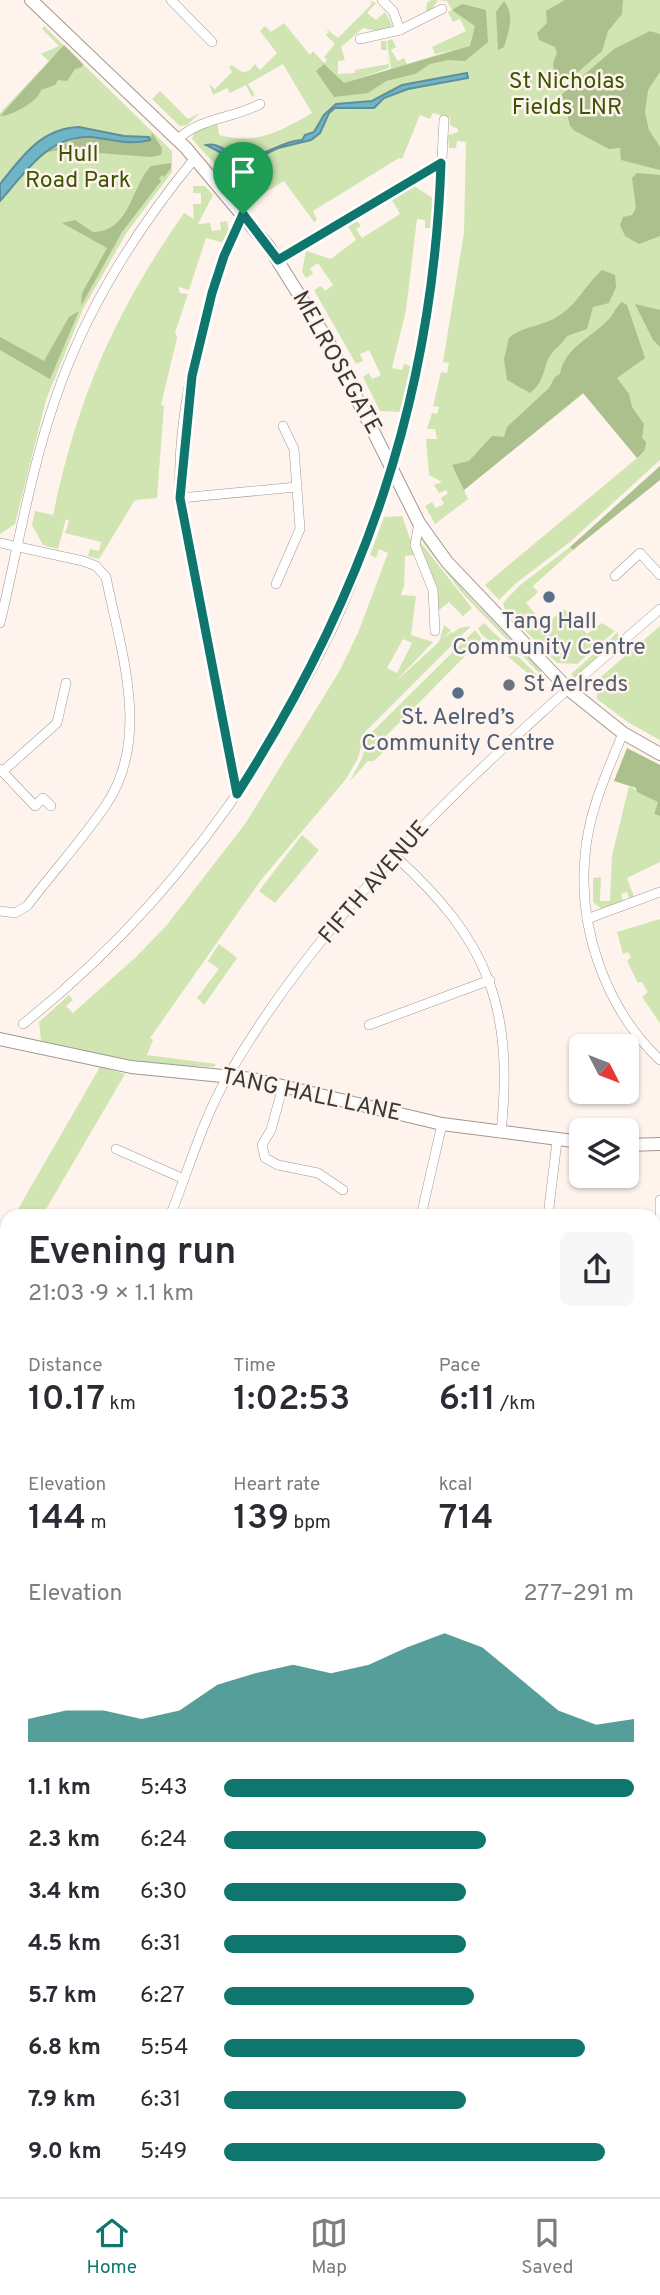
<!DOCTYPE html>
<meta charset="utf-8">
<style>
:root{--surface:#fff;--page:#f7f7f7;--text:#2b2b33;--muted:#7c7c81;--line:#e1e1e2;--accent:#0f766e}
body{margin:0;font-family:Overpass,sans-serif;background:var(--page);color:var(--text);height:100vh;display:flex;flex-direction:column;font-size:26px;white-space:nowrap}
*{box-sizing:border-box;margin:0}
p{font-size:23px;color:var(--muted)}
.icon{flex:none;width:38px;height:38px;fill:none;stroke:currentColor;stroke-width:2;stroke-linecap:round;stroke-linejoin:round}
.map{position:relative;flex:1;overflow:hidden}
.details{position:absolute;left:0px;top:1209px;width:662px;height:989px;display:flex;flex-direction:column;background:var(--surface);border-radius:21px 21px 0 0;box-shadow:0 2px 5px #0004}
.details>*{flex:none}
.needle{width:46px;rotate:132deg}
.tools{position:absolute;left:569px;top:1034px;display:grid;gap:14px}
.tools a{display:grid;place-items:center;width:70px;height:70px;border-radius:10px;background:var(--surface);box-shadow:0 2px 5px #0004;font-size:35px}
.pin{position:absolute;display:grid;place-items:center;width:60px;height:60px;color:#fff;margin:-72px -30px;border-radius:50% 50% 50% 0;rotate:-45deg;box-shadow:0 0 7px #0007}
.pin .icon{rotate:45deg}
.round{display:grid;place-items:center;flex:none;width:74px;height:74px;border-radius:10px;background:var(--page)}
.head{display:flex;align-items:center;justify-content:space-between;height:119px;padding:0 28px}
h1{font-size:38px;font-weight:600;line-height:52px}
.metrics{display:grid;grid-template-columns:repeat(3,1fr);gap:10px;height:119px;padding:7px 28px}
.metrics div{display:grid;align-content:center}
.metrics b{font-size:35px;font-weight:600}
.metrics small{font-size:19px;font-weight:400}
.metrics p{font-size:19px}
.chart{height:196px;padding:14px 28px}
.chart p{display:flex;justify-content:space-between}
.chart svg{width:100%;height:126px;margin-top:7px;fill:var(--accent);opacity:.7}
ul{padding:0 28px;list-style:none;font-size:23px}
li{display:grid;grid-template-columns:112px 84px 1fr;align-items:center;height:52px}
li i{height:18px;border-radius:9px;background:var(--accent)}
.menu{display:flex;justify-content:space-around;align-items:center;height:98px;border-top:2px solid var(--line);background:var(--surface);font-size:19px;color:var(--muted)}
.menu a{display:grid;justify-items:center;gap:4px}
.menu .active{color:var(--accent)}
.map>svg:first-child{display:block}
.green{fill:#d0e5b2;fill-rule:evenodd}
.forest{fill:#abc08c}
.water{fill:#6eb5c6;stroke:#5e8f9a;stroke-width:2}
.lines{fill:none;stroke-linecap:round;stroke-linejoin:round}
.street-casing{stroke:#a19891;stroke-width:10}
.secondary-casing{stroke:#a19891;stroke-width:14}
.street{stroke:#fff;stroke-width:9}
.secondary{stroke:#fff;stroke-width:12}
.route-casing{stroke:#fff;stroke-width:14}
.route{stroke:#0f766e;stroke-width:9}
.service-dot{fill:#5c6f8a;stroke:#fef4ed;stroke-width:2.5}
.worship-dot{fill:#6b7280;stroke:#fef4ed;stroke-width:2.5}
.labels{text-anchor:middle;dominant-baseline:central;stroke-width:5;stroke-linejoin:round;paint-order:stroke}
.park-label{font-size:23px;fill:#3d5400;stroke:#fef4ed}
.street-label{font-size:23px;fill:#3a3734;stroke:#fef4ed}
.service-label{font-size:23px;fill:#4e5e75;stroke:#fef4ed}
.worship-label{font-size:23px;fill:#5b616d;stroke:#fef4ed;text-anchor:start}
</style>
<div class="map">
<svg width="660" height="2197" viewBox="0 0 660 2197">
<rect width="100%" height="100%" fill="#fef4ed"/>
<g class="green">
<path d="M369 0 376 3 367 13 376 20 385 12 392 25 389 29 376 31 363 28 341 47 345 60 338 61V74L355 73V70L388 64 387 50H381V41H386L389 68 348 82 391 69 387 41 392 39 396 47 391 50 398 61 404 58 407 64 456 49 435 54 432 47 466 31 460 19 453 22 448 12 452 10 447 1 438 0 430 12 426 11 427 3 431 0H660V460L570 542 515 584 499 600 485 585 643 453 594 385 464 490 468 499 435 524 425 506 432 502 436 508 444 504 441 498 448 493 446 490 439 493 434 485 442 482 429 475 426 439H437L435 429H427L432 413 437 414 439 407 433 406 441 372 447 373 449 363 443 362 464 233 466 142 457 141 456 148H449L448 135 458 132V129L450 125V118L433 113 430 119 420 115 402 159 399 158 313 211 317 220 314 222 284 181 256 198 241 193 192 139 195 131 217 120 219 135C257 145 279 132 312 113L283 64 248 84 255 95 252 97 246 85 230 93 227 88 213 95 209 84 215 89 232 72 229 67 232 65 242 72 249 71 255 64 260 70 277 53 260 31 265 26 271 32 284 23 310 55 313 51 324 63 327 60 324 57 335 44 326 35 329 32 323 26 338 38 369 7 372 3Z"/>
<path d="M44 26 172 151V172L127 232 83 309 46 400 15 524 0 534V113L49 61 41 54 59 46 42 29Z"/>
<path d="M160 91 188 119 200 113 187 125 180 126 152 99Z"/>
<path d="M193 186H205L213 195 198 224 210 223 212 231 221 230 220 222 227 221 229 231 224 243 206 238 189 290 178 287 180 293 188 294 175 333 177 338 161 405 164 406 157 498 135 500 99 559 88 556 90 549 99 551 101 542 65 533 69 521 66 519 58 549 43 545 32 525 35 511 53 515C78 396 115 312 184 213L194 219 193 204H201V193H193Z"/>
<path d="M414 186 434 199 432 228H425V220L417 219 406 310 392 368 402 370 404 364 411 366 400 412 380 411 363 377 369 373 372 379 381 375 369 350 360 354 363 361 356 364 314 290 321 286 325 291 333 285 318 263 310 268 313 274 306 278 302 272 306 251 331 259 356 240 348 226 357 221 361 226 356 229 362 238 400 214 392 200Z"/>
<path d="M402 516 416 555 405 556 404 586 401 595 416 596 411 635 433 642 396 681 439 642 444 625 451 630 443 638 451 632 453 633 459 628 471 626 365 732 358 758 346 779 261 880 150 1038 153 1040 147 1055 216 1064 214 1067C154 1065 98 1057 41 1041L39 1022 69 995 73 1000 66 1006 73 1013 136 957 166 926 245 824 339 672 358 633 388 553 379 549 376 558 370 555 384 517ZM403 639 412 643 397 673 387 668Z"/>
<path d="M419 531 465 592 544 674 542 676 463 594 418 536Z"/>
<path d="M418 539 472 608 463 616 449 602 438 611 436 586Z"/>
<path d="M570 547 573 550 533 586 538 592 526 603 545 625 564 609 587 634 602 623 615 631 577 664 557 663 505 610 503 603 519 586Z"/>
<path d="M484 623 540 678 537 681 481 634 478 628Z"/>
<path d="M660 626V740L629 723 597 699 596 681Z"/>
<path d="M475 630 482 639 378 744 384 751 374 761H368L350 781 362 758 369 735Z"/>
<path d="M618 632V640L580 674 574 677 571 674Z"/>
<path d="M629 786 658 802 654 814 660 816V862L627 878 634 896 629 898 627 892 621 894 623 901 602 909 593 902V878L601 877 600 901H610L612 856Z"/>
<path d="M302 835 319 850 275 903 259 891Z"/>
<path d="M660 919V1023L642 997 648 992 642 982 638 983 627 961 631 957 628 952 623 954 617 932Z"/>
<path d="M219 944 237 958 204 1005 197 998 219 969 208 961Z"/>
<path d="M100 1067 125 1074 42 1216H14Z"/>
<path d="M7 1229V1279L0 1290V1241Z"/>
<path d="M7 1841V1929H0V1847Z"/>
</g>
<g class="forest">
<path d="M565 0H623L622 14 608 31 602 51 570 79H561C551 70 552 64 557 53L555 47 539 40 537 33 547 23 546 11Z"/>
<path d="M504 1C515 15 509 31 504 47L498 50 496 12Z"/>
<path d="M462 4 486 10 488 42 465 61 448 60 430 64 415 74 386 81 368 93 334 97 316 71 324 64 344 83 470 46 475 26 452 10Z"/>
<path d="M650 31 660 34V72L648 90 645 113 649 130 660 147V170L621 160 620 148 609 149 575 131 570 126 562 94 614 49Z"/>
<path d="M64 45 83 64 82 67 75 69 67 81 58 80 55 85 41 90C38 102 11 116 0 116Z"/>
<path d="M152 133 162 148 161 155 151 157 59 150 42 153 79 138 150 139Z"/>
<path d="M171 163V168L164 177 162 175 159 179 161 181 122 232 81 306 82 293 107 248 62 223 75 220 93 232C130 232 131 187 151 166Z"/>
<path d="M637 173 660 175V236L639 244 625 236 620 225 623 217 632 215 636 208 632 178Z"/>
<path d="M602 270 615 275 616 287 609 303 593 307 587 329 567 336C562 344 558 346 552 353 542 365 547 380 530 393L507 380 504 359 509 338C524 325 543 327 560 315 578 303 586 284 602 270Z"/>
<path d="M622 302 627 305 645 358 617 378 629 394 632 407 644 424 642 438 646 442C646 450 643 453 637 458L583 393 464 490 452 465 469 461 492 436 504 437 507 427 549 388 555 377 560 374C565 347 591 338 608 320 614 314 615 308 622 302Z"/>
<path d="M635 304 660 310V347L653 340Z"/>
<path d="M79 311 50 379 0 350V337L44 361 69 317Z"/>
<path d="M660 466V480L573 550 570 547Z"/>
<path d="M627 748 660 765V816L654 814 658 802 637 792 636 788 614 781Z"/>
</g>
<g class="water">
<path d="M467 73 468 78 408 89 384 98 374 108H335L329 113 320 133 311 140 278 148 251 161 233 159 206 145C220 141 231 158 248 157 266 156 281 141 302 140L305 135 314 132 324 115 336 104 372 101 402 85Z"/>
<path d="M79 127 124 136 149 137 150 140C128 146 112 139 91 137 48 135 25 173 0 201V184C22 157 41 128 79 127Z"/>
</g>
<g class="lines">
<g class="street-casing">
<g id="street">
<path d="M171 0 212 42"/>
<path d="M382 0 393 11 400 30"/>
<path d="M360 39 400 30 442 9"/>
<path d="M178 139C202 117 232 119 260 104"/>
<path d="M278 260 441 163"/>
<path d="M391 468C415 387 433 305 439 221 441 188 442 154 444 120"/>
<path d="M180 498 297 487"/>
<path d="M419 523 415 545 433 590 435 631"/>
<path d="M0 543 83 561 96 566 106 577C120 649 152 737 106 805 82 840 53 872 27 906L15 913 0 911"/>
<path d="M615 576 640 553 660 575"/>
<path d="M276 584 300 529 294 449 283 426"/>
<path d="M0 623C18 549 30 472 55 400 85 310 135 231 195 158"/>
<path d="M623 733C607 772 588 813 585 856 578 929 606 1009 660 1060"/>
<path d="M0 769 35 806 43 798 51 806"/>
<path d="M2 772 57 723 66 683"/>
<path d="M237 795C225 728 212 662 199 596 193 564 182 530 180 497 176 407 206 296 243 214"/>
<path d="M395 856C489 941 514 1008 501 1133"/>
<path d="M587 919 660 892"/>
<path d="M23 1024C157 918 257 784 331 631 356 580 372 525 393 472"/>
<path d="M369 1025 490 980"/>
<path d="M283 1086 271 1130 262 1145 265 1158 278 1165 318 1173 343 1190"/>
<path d="M116 1149 184 1179"/>
<path d="M660 1200V1288"/>
<path d="M170 1216C189 1169 203 1118 229 1074 335 892 502 745 660 609"/>
<path d="M421 1216 442 1124"/>
<path d="M548 1216 557 1141"/>
<path d="M0 1370 7 1371"/>
<path d="M654 1396 660 1397"/>
<path d="M654 1469 660 1438"/>
<path d="M654 1489 660 1487"/>
<path d="M0 1520 7 1522"/>
<path d="M654 1595 660 1597"/>
<path d="M0 1643 7 1637"/>
<path d="M0 1755 7 1758"/>
<path d="M654 1772 660 1773"/>
<path d="M654 1804 660 1788"/>
<path d="M0 1843 7 1837"/>
<path d="M654 1991 660 1988"/>
<path d="M0 2113H7"/>
<path d="M59 2191 64 2197"/>
<path d="M509 2191 547 2197"/>
<path d="M398 2197 399 2191"/>
<path d="M496 2197V2191"/>
<path d="M622 2197 623 2191"/>
</g>
</g>
<g class="secondary-casing">
<g id="secondary">
<path d="M31 0 186 148 269 247 328 341 419 523 447 562 568 689 623 733 660 754"/>
<path d="M0 1039 131 1067 253 1079 442 1124 581 1142"/>
<path d="M626 1145 660 1144"/>
</g>
</g>
<use href="#street" class="street"/>
<use href="#secondary" class="secondary"/>
</g>
<g class="lines">
<g class="route-casing">
<path id="route" d="M441 163C433 399 364 596 237 794L180 498 192 376 212 293 224 256 243 214 278 260Z"/>
</g>
<use href="#route" class="route"/>
</g>
<g class="service-dot">
<circle cx="549" cy="597" r="7"/>
<circle cx="458" cy="693" r="7"/>
</g>
<circle class="worship-dot" cx="509" cy="685" r="7"/>
<g class="labels">
<g class="park-label">
<text x="567" y="82">St Nicholas<tspan x="567" dy="26">Fields LNR</tspan></text>
<text x="78" y="155">Hull<tspan x="78" dy="26">Road Park</tspan></text>
</g>
<g class="street-label">
<text transform="translate(336 363) rotate(61)">MELROSEGATE</text>
<text transform="translate(375 883) rotate(-49)">FIFTH AVENUE</text>
<text transform="translate(311 1096) rotate(12)">TANG HALL LANE</text>
</g>
<g class="service-label">
<text x="549" y="622">Tang Hall<tspan x="549" dy="26">Community Centre</tspan></text>
<text x="458" y="718">St. Aelred’s<tspan x="458" dy="26">Community Centre</tspan></text>
</g>
<g class="worship-label">
<text x="523" y="685">St Aelreds</text>
</g>
</g>
</svg>
<div class="tools">
<a><svg class="needle" viewBox="-14 -14 28 28"><path d="M0-13l5 13h-10z" fill="#e53935"/><path d="M0 13l5-13h-10z" fill="#7c7c81"/></svg></a>
<a><svg class="icon" aria-label="layers" viewBox="0 0 24 24"><path d="M12 4l9 5-9 5-9-5zM3 14l9 5 9-5"/></svg></a>
</div>
<div class="pin" style="left:243px;top:214px;background:#1e9e55"><svg class="icon" aria-label="arrive" viewBox="0 0 24 24"><path d="M6 21V4h12l-3 4 3 4H6"/></svg></div>
<section class="details">
<div class="head"><div><h1>Evening run</h1><p>21:03 · 9 × 1.1 km</p></div><a class="round"><svg class="icon" aria-label="share" viewBox="0 0 24 24"><path d="M12 15V3M7 8l5-5 5 5M5 13v7h14v-7"/></svg></a></div>
<div class="metrics">
<div><p>Distance</p><b>10.17<small> km</small></b></div>
<div><p>Time</p><b>1:02:53</b></div>
<div><p>Pace</p><b>6:11<small> /km</small></b></div>
</div>
<div class="metrics">
<div><p>Elevation</p><b>144<small> m</small></b></div>
<div><p>Heart rate</p><b>139<small> bpm</small></b></div>
<div><p>kcal</p><b>714</b></div>
</div>
<div class="chart"><p><span>Elevation</span>277–291 m</p>
<svg viewBox="0 0 160 44" preserveAspectRatio="none"><path d="M0 44V36L10 33L20 33L30 36L40 33L50 24L60 20L70 17L80 20L90 17L100 11L110 6L120 11L130 22L140 33L150 38L160 36V44z"/></svg>
</div>
<ul>
<li><b>1.1 km</b>5:43<i style="width:100%"></i></li>
<li><b>2.3 km</b>6:24<i style="width:64%"></i></li>
<li><b>3.4 km</b>6:30<i style="width:59%"></i></li>
<li><b>4.5 km</b>6:31<i style="width:59%"></i></li>
<li><b>5.7 km</b>6:27<i style="width:61%"></i></li>
<li><b>6.8 km</b>5:54<i style="width:88%"></i></li>
<li><b>7.9 km</b>6:31<i style="width:59%"></i></li>
<li><b>9.0 km</b>5:49<i style="width:93%"></i></li>
</ul>
</section>
</div>
<nav class="menu">
<a class="active"><svg class="icon" aria-label="home" viewBox="0 0 24 24"><path d="M3 11l9-7 9 7M6 9v11h12V9"/></svg>Home</a>
<a><svg class="icon" aria-label="map" viewBox="0 0 24 24"><path d="M3 6l6-2 6 2 6-2v14l-6 2-6-2-6 2zM9 4v14M15 6v14"/></svg>Map</a>
<a><svg class="icon" aria-label="saved" viewBox="0 0 24 24"><path d="M7 4h10v16l-5-4-5 4z"/></svg>Saved</a>
</nav>
